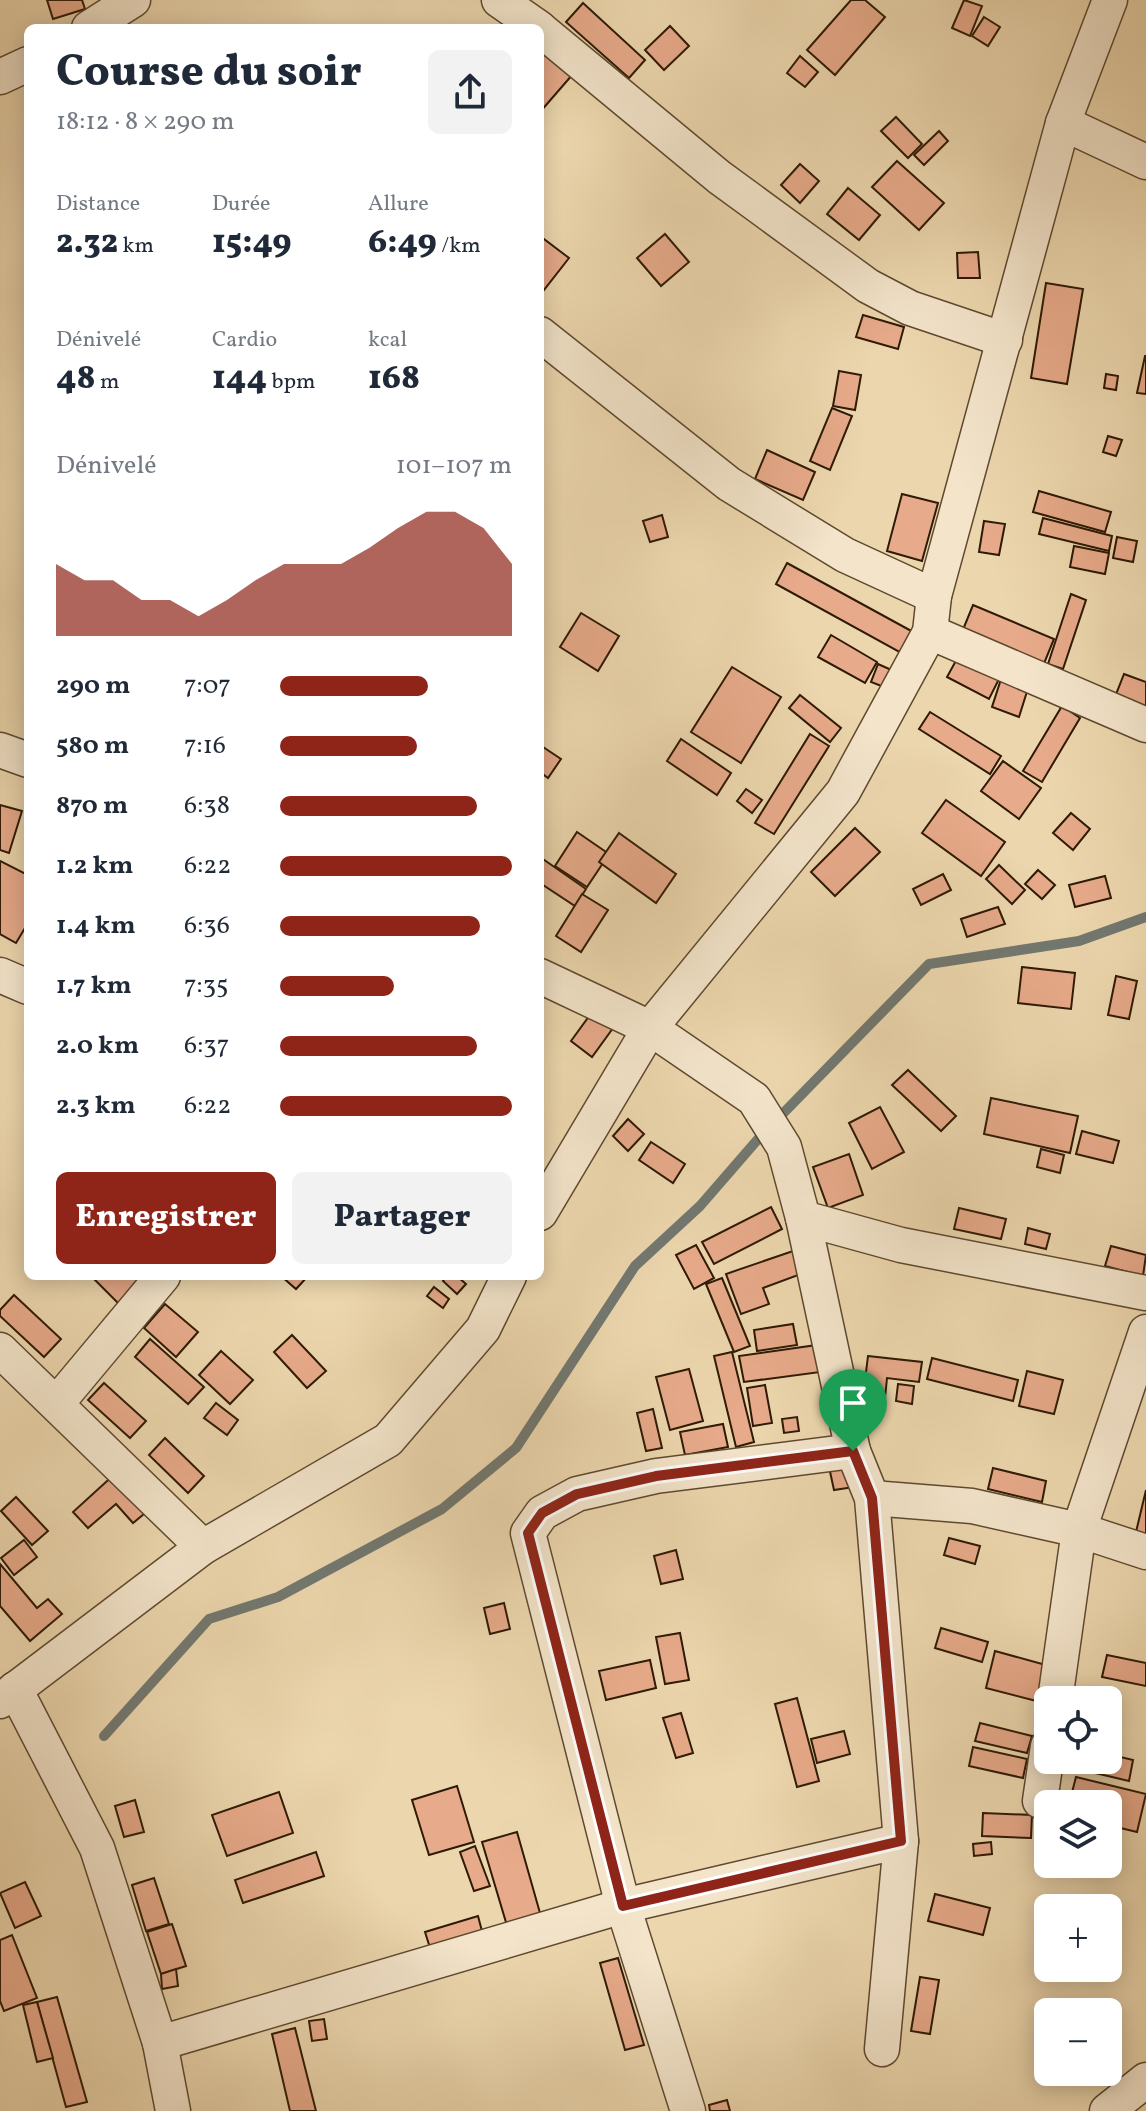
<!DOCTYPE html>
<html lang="fr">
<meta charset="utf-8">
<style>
:root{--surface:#fff;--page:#f2f2f3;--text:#1f2937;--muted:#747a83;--accent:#8f2418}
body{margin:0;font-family:Vollkorn,serif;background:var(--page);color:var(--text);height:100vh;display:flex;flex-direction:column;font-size:30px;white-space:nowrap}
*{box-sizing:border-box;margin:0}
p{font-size:26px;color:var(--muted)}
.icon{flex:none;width:44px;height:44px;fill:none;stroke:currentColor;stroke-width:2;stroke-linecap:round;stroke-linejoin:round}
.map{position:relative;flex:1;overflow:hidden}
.side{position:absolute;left:24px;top:24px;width:520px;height:1256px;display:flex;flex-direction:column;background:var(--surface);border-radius:12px;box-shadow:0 4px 20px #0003}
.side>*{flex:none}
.buttons{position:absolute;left:1034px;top:1686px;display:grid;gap:16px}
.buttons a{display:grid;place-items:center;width:88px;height:88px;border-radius:12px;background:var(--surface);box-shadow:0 4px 20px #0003;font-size:40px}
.pin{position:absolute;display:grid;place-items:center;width:68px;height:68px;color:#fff;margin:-82px -34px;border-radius:50% 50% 50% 0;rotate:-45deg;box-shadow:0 0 8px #0007}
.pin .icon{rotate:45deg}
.round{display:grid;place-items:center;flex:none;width:84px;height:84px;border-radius:12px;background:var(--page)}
.summary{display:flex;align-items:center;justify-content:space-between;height:136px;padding:0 32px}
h1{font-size:44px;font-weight:800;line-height:60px}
.figures{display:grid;grid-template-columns:repeat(3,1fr);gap:12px;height:136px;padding:8px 32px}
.figures div{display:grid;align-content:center}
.figures b{font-size:34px;font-weight:800}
.figures small{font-size:22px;font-weight:400}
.figures p{font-size:22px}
.chart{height:224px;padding:16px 32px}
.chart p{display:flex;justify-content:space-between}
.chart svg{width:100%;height:144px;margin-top:8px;fill:var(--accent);opacity:.7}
.cta{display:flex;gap:16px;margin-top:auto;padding:16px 32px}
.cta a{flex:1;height:92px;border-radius:12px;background:var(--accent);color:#fff;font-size:32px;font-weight:800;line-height:92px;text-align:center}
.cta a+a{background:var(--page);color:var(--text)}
ul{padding:0 32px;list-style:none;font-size:26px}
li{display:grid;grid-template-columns:128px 96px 1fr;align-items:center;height:60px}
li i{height:20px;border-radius:10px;background:var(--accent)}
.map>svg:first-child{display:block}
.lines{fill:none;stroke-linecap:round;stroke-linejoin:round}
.stream{stroke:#727870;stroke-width:10}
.building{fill:#e7aa8a;stroke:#2f1a05;stroke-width:2}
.minor-casing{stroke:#5e492f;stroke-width:37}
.minor{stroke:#f3e4ca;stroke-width:34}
.route-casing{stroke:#fff;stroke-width:16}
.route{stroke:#8f2418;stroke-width:10}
</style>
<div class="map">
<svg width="1146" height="2111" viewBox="0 0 1146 2111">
<rect width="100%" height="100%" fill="#ecd6ad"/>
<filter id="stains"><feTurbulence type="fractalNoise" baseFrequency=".0025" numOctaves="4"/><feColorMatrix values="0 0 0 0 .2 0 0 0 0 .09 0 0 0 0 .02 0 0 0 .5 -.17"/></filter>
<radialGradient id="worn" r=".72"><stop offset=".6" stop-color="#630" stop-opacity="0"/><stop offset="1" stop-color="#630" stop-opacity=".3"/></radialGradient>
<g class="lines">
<path class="stream" d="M104 1736 209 1619 278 1597 442 1509 516 1448 635 1266 700 1206 759 1138 929 964 1079 941 1146 917"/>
</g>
<g class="building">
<path d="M47 0H82L85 9 53 19Z"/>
<path d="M851 0H865L885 17 835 75 807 50Z"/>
<path d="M964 0 982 6 970 36 952 28Z"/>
<path d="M583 3 645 60 629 78 566 22Z"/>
<path d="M984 17 1000 27 988 46 972 36Z"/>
<path d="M670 26 689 46 664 70 645 50Z"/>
<path d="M547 52 573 74 540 112V59Z"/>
<path d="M800 56 818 72 805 87 787 73Z"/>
<path d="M896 117 922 144 908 158 881 131Z"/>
<path d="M939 131 948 141 924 165 914 155Z"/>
<path d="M897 161 944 203 919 230 872 187Z"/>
<path d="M800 164 819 181 800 203 781 185Z"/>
<path d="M848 188 880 215 859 240 827 214Z"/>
<path d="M665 234 689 262 661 286 637 258Z"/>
<path d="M540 236 569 258 540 295Z"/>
<path d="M978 252 980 278H958L957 253Z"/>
<path d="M1046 283 1083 289 1067 384 1031 378Z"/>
<path d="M863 315 904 327 898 349 856 337Z"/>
<path d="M1145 356H1146V394L1137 393Z"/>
<path d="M839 371 861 375 855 410 833 406Z"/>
<path d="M1106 374 1118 376 1116 390 1104 388Z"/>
<path d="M832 408 852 416 830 470 810 461Z"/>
<path d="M1108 436 1122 440 1116 456 1103 452Z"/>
<path d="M767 450 815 472 803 500 755 479Z"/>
<path d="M1039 491 1111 512 1105 532 1033 512Z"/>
<path d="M902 494 938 503 922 561 887 551Z"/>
<path d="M662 515 668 537 650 542 643 521Z"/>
<path d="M1043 518 1112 536 1109 551 1039 534Z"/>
<path d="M984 521 1005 524 999 555 979 552Z"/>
<path d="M1117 537 1137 541 1133 562 1113 558Z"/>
<path d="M1074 546 1109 553 1105 574 1070 567Z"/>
<path d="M787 563 915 633 903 654 776 584Z"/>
<path d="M1071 594 1086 600 1063 669 1048 664Z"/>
<path d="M973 605 1054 639 1043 666 962 632Z"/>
<path d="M581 613 619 636 598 671 560 647Z"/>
<path d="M831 635 877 662 865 683 818 657Z"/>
<path d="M959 655 1000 677 989 699 947 677Z"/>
<path d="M878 664 896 672 889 689 871 682Z"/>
<path d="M732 667 781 697 741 763 691 732Z"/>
<path d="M1003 673 1030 682 1019 717 992 707Z"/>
<path d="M1124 674 1146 682V715L1113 702Z"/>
<path d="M800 695 841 728 830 742 789 708Z"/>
<path d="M1062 706 1080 718 1042 782 1023 771Z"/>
<path d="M930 712 1001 756 990 774 919 729Z"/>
<path d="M810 734 829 746 774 834 755 823Z"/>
<path d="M681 739 731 773 717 795 667 761Z"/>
<path d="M540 745 561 759 548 778 540 772Z"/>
<path d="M1003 761 1041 788 1019 819 981 791Z"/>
<path d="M746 789 762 800 752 813 737 801Z"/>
<path d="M946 800 1005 842 981 876 922 833Z"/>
<path d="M0 805 22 811 9 853 0 850Z"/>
<path d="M1071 813 1090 829 1073 850 1053 833Z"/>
<path d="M855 828 880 852 835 896 811 872Z"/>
<path d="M577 832 609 854 587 887 555 866Z"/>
<path d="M619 833 676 874 656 903 599 862Z"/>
<path d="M540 857 586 889 575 906 540 883Z"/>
<path d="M0 861 28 875V923L16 943 0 934Z"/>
<path d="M999 865 1025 890 1012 904 986 879Z"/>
<path d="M1038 870 1055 885 1042 899 1025 884Z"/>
<path d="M943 874 951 890 921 905 913 889Z"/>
<path d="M1105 876 1111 898 1075 907 1069 885Z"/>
<path d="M582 894 608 910 581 952 556 936Z"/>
<path d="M998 907 1005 924 967 937 961 919Z"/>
<path d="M1022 967 1075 973 1071 1009 1018 1003Z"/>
<path d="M1116 976 1137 981 1129 1019 1108 1015Z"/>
<path d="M595 1008 616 1024 592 1057 571 1041Z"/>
<path d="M908 1070 956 1116 941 1131 892 1085Z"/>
<path d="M991 1098 1078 1116 1070 1153 984 1134Z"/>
<path d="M880 1107 904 1152 872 1169 849 1123Z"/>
<path d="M628 1119 644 1134 628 1151 613 1136Z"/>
<path d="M1082 1131 1119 1141 1113 1163 1076 1154Z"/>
<path d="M651 1142 685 1164 673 1183 639 1160Z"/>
<path d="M1041 1149 1064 1155 1060 1173 1037 1167Z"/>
<path d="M849 1154 863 1195 828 1208 813 1167Z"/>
<path d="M771 1207 782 1229 714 1264 702 1242Z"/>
<path d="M959 1208 1006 1219 1001 1239 954 1229Z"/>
<path d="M1028 1228 1050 1234 1046 1249 1025 1244Z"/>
<path d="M696 1245 714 1278 694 1289 676 1255Z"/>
<path d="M1111 1246 1146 1255 1143 1276 1105 1266Z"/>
<path d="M793 1251 801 1274 763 1288 769 1304 741 1314 726 1274Z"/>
<path d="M91 1276H146L120 1305Z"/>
<path d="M281 1276H308L296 1289Z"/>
<path d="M447 1276H457L466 1284 457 1294 443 1281Z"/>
<path d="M722 1278 750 1346 734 1352 706 1284Z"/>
<path d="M434 1287 449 1299 443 1308 427 1296Z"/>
<path d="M14 1295 61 1339 44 1357 0 1316V1310Z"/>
<path d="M165 1304 198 1332 176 1357 144 1328Z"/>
<path d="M793 1324 797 1345 757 1351 754 1330Z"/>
<path d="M292 1335 326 1371 307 1388 274 1352Z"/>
<path d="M150 1339 204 1387 188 1404 135 1357Z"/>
<path d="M824 1344 828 1371 744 1382 739 1356Z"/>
<path d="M221 1351 253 1380 230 1404 199 1375Z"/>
<path d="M732 1352 754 1442 736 1447 714 1356Z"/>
<path d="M868 1356 922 1362 919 1382 887 1378 885 1398 863 1396Z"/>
<path d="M932 1358 1018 1380 1013 1401 927 1379Z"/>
<path d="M689 1369 703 1421 670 1430 656 1377Z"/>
<path d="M1027 1371 1063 1380 1054 1414 1019 1406Z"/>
<path d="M104 1383 146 1421 130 1438 88 1400Z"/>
<path d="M898 1384 914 1386 912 1404 896 1401Z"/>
<path d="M765 1385 772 1423 753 1426 747 1388Z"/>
<path d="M216 1403 238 1420 227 1435 204 1418Z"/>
<path d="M653 1409 662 1448 646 1451 637 1413Z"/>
<path d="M797 1417 799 1431 784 1433 782 1419Z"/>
<path d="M723 1424 728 1447 685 1455 680 1432Z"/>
<path d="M165 1438 204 1476 188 1493 149 1455Z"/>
<path d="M849 1463 854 1487 834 1490 829 1467Z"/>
<path d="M993 1468 1046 1481 1042 1502 988 1489Z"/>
<path d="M117 1472 150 1509 133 1523 116 1504 88 1528 73 1512Z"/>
<path d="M1146 1490V1534L1136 1532Z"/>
<path d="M16 1497 48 1531 32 1545 1 1511Z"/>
<path d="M949 1538 980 1546 975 1564 944 1555Z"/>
<path d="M24 1540 37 1557 14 1575 1 1558Z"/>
<path d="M676 1550 683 1579 661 1584 654 1556Z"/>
<path d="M0 1564 37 1608 48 1599 62 1614 30 1641 0 1606Z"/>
<path d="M504 1603 510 1629 490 1634 484 1608Z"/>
<path d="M941 1628 988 1642 982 1662 935 1648Z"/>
<path d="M680 1633 689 1680 665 1684 656 1637Z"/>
<path d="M995 1651 1053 1667 1044 1703 986 1688Z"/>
<path d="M1107 1655 1146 1663V1686L1102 1677Z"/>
<path d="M650 1660 656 1688 606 1700 599 1671Z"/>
<path d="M797 1698 819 1781 797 1787 775 1704Z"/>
<path d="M681 1713 693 1753 676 1758 663 1718Z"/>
<path d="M980 1723 1032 1736 1027 1753 975 1741Z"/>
<path d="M844 1731 850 1754 817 1763 811 1739Z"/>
<path d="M973 1747 1027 1759 1023 1778 969 1766Z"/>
<path d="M1108 1754 1133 1760 1129 1781 1095 1773 1098 1760H1108Z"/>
<path d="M1076 1777 1146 1794 1137 1832 1108 1825V1804H1069Z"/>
<path d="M457 1786 474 1842 429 1855 412 1800Z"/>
<path d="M279 1792 293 1833 227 1856 212 1815Z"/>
<path d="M135 1800 144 1832 124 1837 115 1806Z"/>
<path d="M983 1813 1032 1815 1031 1838 982 1836Z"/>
<path d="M517 1832 542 1920 508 1929 482 1842Z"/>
<path d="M991 1842 992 1854 974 1856 973 1844Z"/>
<path d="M475 1846 490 1886 474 1891 460 1852Z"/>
<path d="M316 1852 324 1876 243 1903 235 1880Z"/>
<path d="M154 1878 169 1924 146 1931 132 1885Z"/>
<path d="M25 1882 41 1916 15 1928 0 1893Z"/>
<path d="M935 1894 990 1908 983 1935 928 1921Z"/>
<path d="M478 1916 483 1935 431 1951 425 1932Z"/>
<path d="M172 1924 186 1966 161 1974 147 1932Z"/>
<path d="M12 1935 37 1998 4 2011 0 2001V1940Z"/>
<path d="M618 1958 644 2045 625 2050 600 1963Z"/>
<path d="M176 1969 178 1986 162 1989 161 1974Z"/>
<path d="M920 1977 939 1980 930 2034 911 2031Z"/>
<path d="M57 1997 87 2102 66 2107 37 2002Z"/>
<path d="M37 2002 53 2058 37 2062 23 2005Z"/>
<path d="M324 2019 327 2039 312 2041 309 2021Z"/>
<path d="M295 2028 316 2111H290L272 2034Z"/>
<path d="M727 2100 730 2111H710L709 2105Z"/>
</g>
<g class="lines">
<g class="minor-casing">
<g id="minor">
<path d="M499 0 539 28"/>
<path d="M89 28 133 0"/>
<path d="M540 29 719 177 868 286 910 308 1005 340"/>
<path d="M0 77 28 64"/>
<path d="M1063 123 1146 162"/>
<path d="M540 334 729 484 845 555 934 596"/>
<path d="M930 632 1146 725"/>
<path d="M0 750 28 760"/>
<path d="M0 975 28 987"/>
<path d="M540 976 650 1028 754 1099 784 1147 803 1218 901 1245 1146 1293"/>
<path d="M540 1213 650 1028 843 792 930 632 934 596 1063 123 1110 0"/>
<path d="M803 1218 853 1451 872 1498 901 1841 882 2049"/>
<path d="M0 1350 203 1547"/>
<path d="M57 1403 163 1276"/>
<path d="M872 1498 972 1506 1079 1530 1146 1332"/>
<path d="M15 1689 97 1848 160 2043 623 1906 901 1841"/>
<path d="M1055 1700 1079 1530 1146 1552"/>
<path d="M0 1701 203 1547 388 1440 483 1329 509 1276"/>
<path d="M1040 1801 1048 1746"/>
<path d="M160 2043 173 2111"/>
<path d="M688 2111 623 1906 528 1533 542 1513 577 1494 656 1476 853 1451"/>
<path d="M1107 2111 1146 2080"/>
</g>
</g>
<use href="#minor" class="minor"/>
</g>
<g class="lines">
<g class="route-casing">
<path id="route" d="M853 1451 872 1498 901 1841 623 1906 528 1533 542 1513 577 1494 656 1476Z"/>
</g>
<use href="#route" class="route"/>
</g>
<rect width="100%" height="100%" filter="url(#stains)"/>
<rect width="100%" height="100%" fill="url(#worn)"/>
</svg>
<div class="buttons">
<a><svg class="icon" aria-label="locate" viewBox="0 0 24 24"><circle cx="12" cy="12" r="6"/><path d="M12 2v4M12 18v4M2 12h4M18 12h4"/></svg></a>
<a><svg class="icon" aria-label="layers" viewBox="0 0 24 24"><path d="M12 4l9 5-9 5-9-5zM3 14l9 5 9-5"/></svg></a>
<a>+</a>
<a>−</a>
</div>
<div class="pin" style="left:853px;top:1451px;background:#1e9e55"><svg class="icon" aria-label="arrive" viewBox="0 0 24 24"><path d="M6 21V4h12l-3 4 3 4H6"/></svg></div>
<section class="side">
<div class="summary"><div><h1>Course du soir</h1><p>18:12 · 8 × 290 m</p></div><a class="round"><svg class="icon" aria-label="share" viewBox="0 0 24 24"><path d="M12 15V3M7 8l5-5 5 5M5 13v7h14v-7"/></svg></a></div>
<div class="figures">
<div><p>Distance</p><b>2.32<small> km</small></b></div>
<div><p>Durée</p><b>15:49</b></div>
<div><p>Allure</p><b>6:49<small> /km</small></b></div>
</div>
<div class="figures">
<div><p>Dénivelé</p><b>48<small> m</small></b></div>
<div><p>Cardio</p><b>144<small> bpm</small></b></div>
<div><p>kcal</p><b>168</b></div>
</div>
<div class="chart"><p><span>Dénivelé</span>101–107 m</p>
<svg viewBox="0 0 160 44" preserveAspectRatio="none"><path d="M0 44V22L10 27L20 27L30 33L40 33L50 38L60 33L70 27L80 22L90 22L100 22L110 17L120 11L130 6L140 6L150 11L160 22V44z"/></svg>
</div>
<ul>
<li><b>290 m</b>7:07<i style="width:64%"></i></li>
<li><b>580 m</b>7:16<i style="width:59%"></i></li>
<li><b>870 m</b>6:38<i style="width:85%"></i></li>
<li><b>1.2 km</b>6:22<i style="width:100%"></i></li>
<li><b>1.4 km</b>6:36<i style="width:86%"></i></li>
<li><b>1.7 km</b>7:35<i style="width:49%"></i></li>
<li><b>2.0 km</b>6:37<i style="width:85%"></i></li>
<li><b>2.3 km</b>6:22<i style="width:100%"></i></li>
</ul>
<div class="cta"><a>Enregistrer</a><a>Partager</a></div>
</section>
</div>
